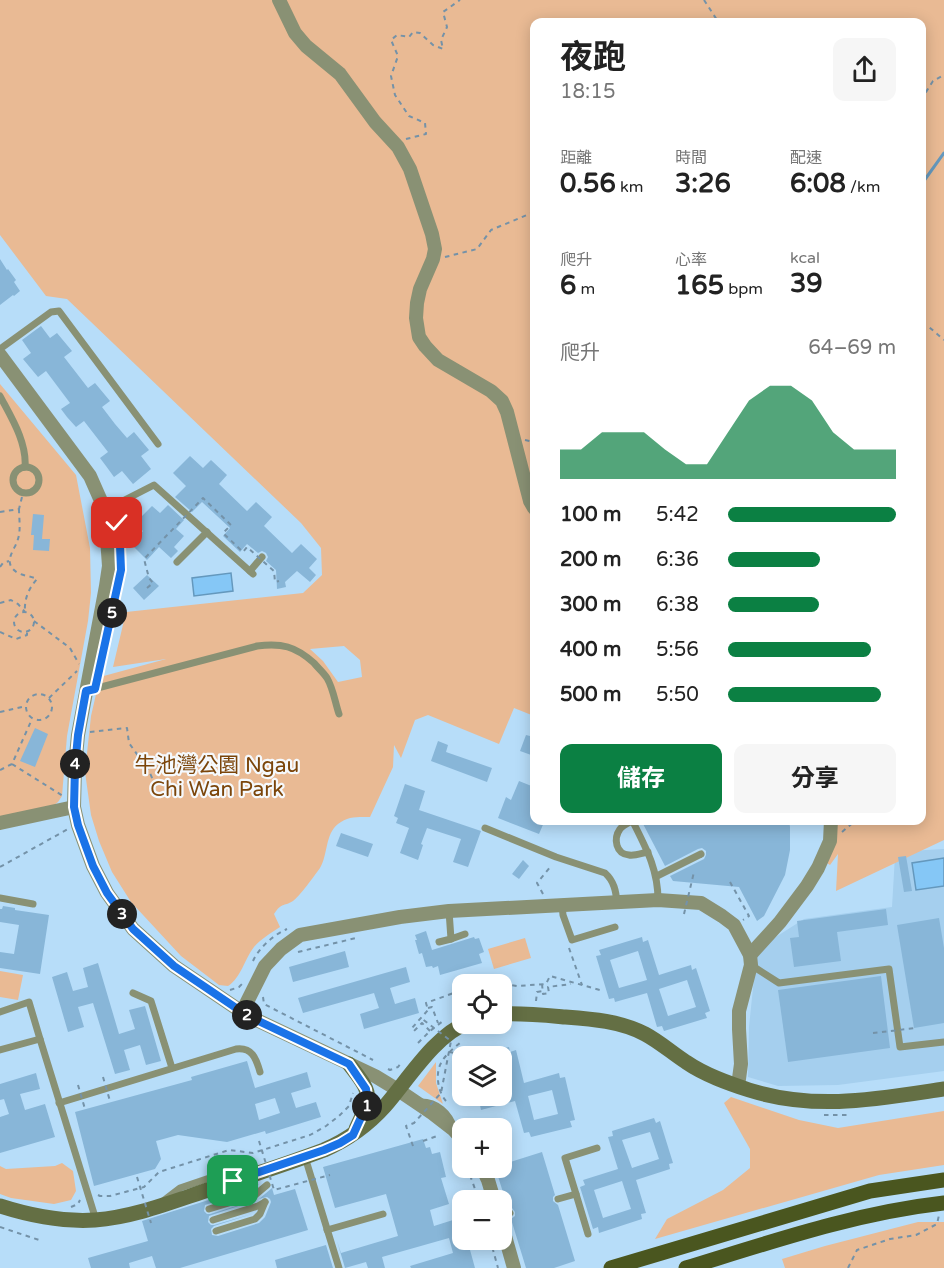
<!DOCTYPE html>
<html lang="zh-TW">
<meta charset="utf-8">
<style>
:root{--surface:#fff;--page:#f6f6f6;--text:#222;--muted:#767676;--accent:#0b8043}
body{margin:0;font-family:"Varela Round","Noto Sans TC",sans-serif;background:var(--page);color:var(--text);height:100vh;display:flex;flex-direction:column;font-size:22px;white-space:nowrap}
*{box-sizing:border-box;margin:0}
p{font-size:20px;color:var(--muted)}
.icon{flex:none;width:33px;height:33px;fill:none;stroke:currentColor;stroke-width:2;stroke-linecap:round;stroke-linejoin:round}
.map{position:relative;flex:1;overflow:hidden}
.panel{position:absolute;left:530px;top:18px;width:396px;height:807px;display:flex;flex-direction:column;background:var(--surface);border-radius:12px;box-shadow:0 3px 15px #0003}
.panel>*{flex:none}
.tools{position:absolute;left:452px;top:974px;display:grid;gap:12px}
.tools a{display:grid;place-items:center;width:60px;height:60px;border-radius:12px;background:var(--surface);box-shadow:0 3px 15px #0003;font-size:30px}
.pin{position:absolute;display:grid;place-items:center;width:51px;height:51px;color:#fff;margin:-26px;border-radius:12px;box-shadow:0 3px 9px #0006}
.km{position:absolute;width:30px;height:30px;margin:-15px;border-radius:50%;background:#222;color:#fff;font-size:16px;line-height:30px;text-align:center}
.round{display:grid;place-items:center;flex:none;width:63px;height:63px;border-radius:12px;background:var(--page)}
.headline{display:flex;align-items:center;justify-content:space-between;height:102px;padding:0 30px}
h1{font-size:33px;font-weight:700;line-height:45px}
.figures{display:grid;grid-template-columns:repeat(3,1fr);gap:9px;height:102px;padding:6px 30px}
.figures div{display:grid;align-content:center}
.figures b{font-size:26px;font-weight:700}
.figures small{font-size:16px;font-weight:400}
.figures p{font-size:16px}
.chart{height:168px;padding:12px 30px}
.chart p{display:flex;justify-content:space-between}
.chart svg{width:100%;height:108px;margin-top:6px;fill:var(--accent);opacity:.7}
.button{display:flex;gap:12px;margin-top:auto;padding:12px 30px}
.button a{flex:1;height:69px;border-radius:12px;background:var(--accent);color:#fff;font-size:24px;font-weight:700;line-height:69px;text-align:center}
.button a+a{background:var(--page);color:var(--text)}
ul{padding:0 30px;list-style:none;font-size:20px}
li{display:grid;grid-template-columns:96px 72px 1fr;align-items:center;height:45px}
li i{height:15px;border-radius:8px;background:var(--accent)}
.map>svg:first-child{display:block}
.built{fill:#a5cfee}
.green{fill:#e9ba94;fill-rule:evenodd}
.water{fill:#85c7f6;stroke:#6498bd;stroke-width:1.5}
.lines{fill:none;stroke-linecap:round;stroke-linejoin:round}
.stream{stroke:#6498bd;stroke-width:3}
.building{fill:#88b6d8;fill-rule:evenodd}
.path{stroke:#7492a8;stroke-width:2;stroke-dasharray:4.5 4.5;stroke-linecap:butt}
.service{stroke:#899174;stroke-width:7}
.minor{stroke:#899174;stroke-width:14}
.secondary{stroke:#646f44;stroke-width:15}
.primary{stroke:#4a561f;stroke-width:15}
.path-bridge{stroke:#7492a8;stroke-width:2;stroke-dasharray:4.5 4.5;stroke-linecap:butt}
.route-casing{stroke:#fff;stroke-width:12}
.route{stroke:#1a73e8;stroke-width:8}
.labels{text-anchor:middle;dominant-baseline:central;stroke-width:4.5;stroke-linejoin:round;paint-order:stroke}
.park-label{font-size:21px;fill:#7b450a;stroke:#f5f9fd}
</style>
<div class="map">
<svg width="944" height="1268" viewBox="0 0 944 1268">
<rect width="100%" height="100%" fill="#b7ddf9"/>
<path class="built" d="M944 849V1071L838 1085 778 1086 748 1077 749 1027 757 949 804 919 892 907 895 856 909 851Z"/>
<g class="green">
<path d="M0 0H944V840L836 891 838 854 830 865 827 863C835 850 832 835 833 821L921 820V22H534V716L514 708 499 744 428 715 415 720 401 758 394 745 393 767 370 817C358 817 348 816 338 824 325 834 328 855 320 868 315 875 299 897 293 901 283 907 282 902 274 914L280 927C271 933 261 939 254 947 244 960 241 978 228 986L219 985 181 956 131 902 112 872 99 841 91 815 85 772 91 716 100 677 166 659 113 667 126 612 303 593 322 575 321 548 301 523 67 299 46 296 0 235ZM344 646 360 660 362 677 338 682 323 661 310 649Z"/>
<path d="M0 384 76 475 90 548 91 593 88 621 67 736 62 796 58 802 54 805 0 817Z"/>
<path d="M525 938 531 958 494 969 488 949Z"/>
<path d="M0 971 23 975 18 1000 0 997Z"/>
<path d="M436 1062V1083L443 1104 418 1086Z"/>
<path d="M731 1097 799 1120 838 1128 944 1111V1165L879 1175 655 1239 667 1219 723 1190 750 1168V1149L724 1103Z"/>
<path d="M62 1163 73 1171 76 1191 71 1200 54 1204 11 1198 0 1194V1166L6 1169 55 1166Z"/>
<path d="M918 1222H944V1268H785L782 1259 825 1246Z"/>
</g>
<g class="water">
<path d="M231 573 233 591 194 596 192 578Z"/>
<path d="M944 858V886L916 890 912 863Z"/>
</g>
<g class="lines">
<path class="stream" d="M921 185 944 153"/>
</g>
<g class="building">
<path d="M0 259 7 270 8 269 16 280 14 282 20 291 14 296 13 295 0 305Z"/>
<path d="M41 326 50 338 57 333 72 351 64 357 88 388 95 383 110 401 102 407 115 424 127 438 134 432 149 450 141 456 151 469 133 484 122 471 114 477 106 466 100 458 108 452 84 421 76 427 67 417 61 409 70 403 46 371 38 377 23 359 31 353 22 340Z"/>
<path d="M190 456 203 468 211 460 227 475 219 484 247 511 256 502 272 517 264 526 292 553 301 544 317 559 309 568 316 575 310 582 297 571 285 582 286 587 277 589 276 570 266 561 268 557 266 553 262 551 258 553 247 544 240 552 223 536 230 528 202 502 192 512 175 497 186 486 173 473Z"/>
<path d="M168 505 184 520 176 529 184 536 174 547 178 551 171 558 159 547 147 560 131 544 143 531 131 520 137 513 141 517 152 506 160 513Z"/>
<path d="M33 514 44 515 42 539H50L49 551 33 550 34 535H31Z"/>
<path d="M147 575 159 586 144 600 133 588Z"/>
<path d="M35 728 48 734 35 767 20 761Z"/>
<path d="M526 735 534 737V756L520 751Z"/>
<path d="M438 741 448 745 446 752 492 768 487 782 431 761Z"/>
<path d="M519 781 534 787V820H545L539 834 498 818 506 797 511 800Z"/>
<path d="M405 784 425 791 419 810 481 831 468 867 453 862 461 839 427 828 421 844 423 845 418 860 400 853 409 828 396 823 398 818 394 816Z"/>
<path d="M641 820H789L790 827V850L785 875 764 916 757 921 739 887 673 881 670 876 704 859 706 855V851L702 848 698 849 665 866Z"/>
<path d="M341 833 373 844 368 857 336 846Z"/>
<path d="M906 856 912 891 904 892 898 857Z"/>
<path d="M523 860 529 866 519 879 512 874Z"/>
<path d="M3 906 15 908V910L49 915 40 974 0 968V952L14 954 19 925 0 922V909H2Z"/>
<path d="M886 909 888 925 837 932 841 961 794 967 790 938 799 937 797 921Z"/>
<path d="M939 918 944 948V1023L914 1028 897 925Z"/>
<path d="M426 931 432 950 474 937 475 939 479 938 484 952 479 954 482 963 440 975 438 966 433 968 432 966 426 967 422 953 419 954 415 940H417L415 935Z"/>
<path d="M642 937 643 942 648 940 659 975 691 965 692 970 696 968 710 1011 705 1013 707 1018 664 1031 662 1026 657 1027 647 993 615 1002 614 998 609 999 596 956 601 955 599 950ZM638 951 647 980 619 988 610 960ZM687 980 696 1007 668 1016 659 989Z"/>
<path d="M345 951 349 967 293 982 289 967Z"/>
<path d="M98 963 119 1034 135 1029 129 1010 145 1006 161 1061 146 1065 140 1045 124 1050 130 1070 115 1074 93 1003 78 1007 84 1027 68 1032 52 977 67 972 73 991 88 987 83 968Z"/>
<path d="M406 967 410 982 390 988 395 1004 415 998 419 1013 364 1029 360 1014 379 1008 374 993 303 1013 298 998Z"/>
<path d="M881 976 890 1048 788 1062 778 990Z"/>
<path d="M509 1047 510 1052 516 1050 524 1083 559 1073 560 1078 565 1077 575 1120 570 1121 572 1127 531 1137 529 1132 524 1133 515 1101 481 1110 480 1105 475 1106 471 1095H501V1089L511 1086 505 1063 501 1064V1049ZM552 1090 558 1114 534 1120 528 1096Z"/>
<path d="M247 1061 255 1088 307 1072 311 1087 291 1093 296 1108 316 1102 321 1117 266 1134 265 1131 227 1142 178 1135 156 1141 161 1159 155 1169 94 1186 75 1112 192 1080 191 1077ZM275 1098 280 1113 259 1120 255 1104Z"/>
<path d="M36 1073 40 1089 20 1094 25 1110 45 1104 55 1137 0 1153V1117L9 1114 4 1099 0 1100V1084Z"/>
<path d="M654 1118 656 1123 660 1121 673 1163 669 1164 670 1169 636 1180 646 1213 641 1214 642 1219 599 1233 598 1227 593 1229 580 1187 585 1185 583 1180 618 1169 608 1137 613 1136 612 1131ZM650 1132 659 1159 632 1168 622 1140ZM622 1181 631 1209 603 1218 594 1190Z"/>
<path d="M423 1139 426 1148 430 1147 432 1154 440 1152 446 1177 441 1178 449 1204 430 1210 434 1226 453 1220 458 1238 462 1237V1239H467L475 1268H411L410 1266 453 1253 449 1238 382 1257 385 1268H368L366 1262 345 1268 337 1241 341 1253 398 1236 386 1194 335 1208 323 1167Z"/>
<path d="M542 1152 555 1195 553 1197V1201L558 1205 575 1261 554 1268H526L511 1219 515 1216V1212L512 1208H508L495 1167H501V1165Z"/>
<path d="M259 1184 252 1190 205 1205 204 1211 207 1214H210L256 1200 209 1216 208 1222 211 1225H214L252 1214 214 1226 211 1229 212 1235 218 1236 259 1223 265 1217 271 1202 270 1199 267 1197 259 1199 272 1188 274 1195 295 1189 308 1230 180 1268H156L152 1256 129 1263 130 1268H91L88 1258 148 1241 142 1221Z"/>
<path d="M326 1245 333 1268H277L275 1260Z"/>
</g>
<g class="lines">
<g class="path">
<path d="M704 0 717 20 715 22"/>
<path d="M921 100 933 81 944 75"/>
<path d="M921 105 924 108 921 111"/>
<path d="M406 139 426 134 425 123 409 116 395 95 391 76 398 56 391 40 397 35 409 37 413 32 420 33 433 45 443 49 441 40 447 27 443 12 460 0"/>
<path d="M445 257 477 249 491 230 534 212"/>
<path d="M921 327H929L944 340"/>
<path d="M525 440 534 442"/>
<path d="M19 509C19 518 21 530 18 539 15 550 1 563 18 573 24 576 31 576 37 579 29 588 24 599 25 612"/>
<path d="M0 512 19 509 23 493"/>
<path d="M0 567 3 563 9 561"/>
<path d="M0 603 11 600 18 604 25 612"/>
<circle cx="24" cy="622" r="10"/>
<path d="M34 621 70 648 79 664"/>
<path d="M0 632 16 639 27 635V632"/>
<circle cx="39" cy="707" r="13"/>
<path d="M49 698 77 671"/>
<path d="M0 712 26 706"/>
<path d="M90 732 127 728 129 743 149 771 157 789"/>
<path d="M12 764 63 796"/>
<path d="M0 770 12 764 32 719"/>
<path d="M842 832 856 820"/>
<path d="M0 867 68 829"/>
<path d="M730 882 749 916 743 920"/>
<path d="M543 894 537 883 551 866"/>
<path d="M569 948 582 985"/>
<path d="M298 952 356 938"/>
<path d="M253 961C259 948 273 935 287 929"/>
<path d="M477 984 486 981 517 986 546 984 550 976 600 990"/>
<path d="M542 984 543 994 549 993 548 987 571 984"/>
<path d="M230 990 239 987 243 983"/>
<path d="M263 997 264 1004 373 1060"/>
<path d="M536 1001 537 992 543 991"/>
<path d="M428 1008 432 1007 438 1023"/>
<path d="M430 1031 422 1023 414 1031 412 1028 428 1010 426 1003 462 990"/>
<path d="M476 1033 496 1025"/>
<path d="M418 1043 430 1031 443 1021"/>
<path d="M388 1069 390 1070 398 1067 401 1063"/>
<path d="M446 1101C438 1092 435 1074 441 1063 445 1055 454 1048 461 1042"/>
<path d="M824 1115H848"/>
<path d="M464 1123 472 1128"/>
<path d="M423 1141 440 1135"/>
<path d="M458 1150 462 1158"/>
<path d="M467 1167 479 1200"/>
<path d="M98 1195 100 1196H110L144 1187 159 1172 229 1150 253 1153 310 1135 326 1126 339 1116 349 1106 353 1093"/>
<path d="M71 1207 78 1204 80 1200"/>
<path d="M0 1227 42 1241"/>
<path d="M490 1239 498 1268"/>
<path d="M848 1268 857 1250 890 1239 916 1235 937 1224 939 1215"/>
</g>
<g class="service">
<path d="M0 349 51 312 59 311 158 444"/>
<path d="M0 396C11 417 27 442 25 467"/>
<circle cx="26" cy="480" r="13"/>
<path d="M105 510 154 485 253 574"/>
<path d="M177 562 207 532"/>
<path d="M250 571 262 557"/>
<path d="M86 691 257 646C282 643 295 646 314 663 318 668 323 672 327 678 333 688 335 702 339 714"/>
<path d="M632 820C646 848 658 869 658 900"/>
<path d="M632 821C628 823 623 825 620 829 613 839 616 854 629 855 635 856 642 853 648 852"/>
<path d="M485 828 556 857 605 873C614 881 616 891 617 903"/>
<path d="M657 876 701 854"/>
<path d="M0 898 33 904"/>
<path d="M562 905 563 915 572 940 615 927"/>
<path d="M451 939 465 934"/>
<path d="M439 942 451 939 449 911"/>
<path d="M751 965 779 983 889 969 900 1047 944 1042"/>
<path d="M133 993 151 1001 172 1068"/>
<path d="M0 1012 29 1002 40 1039 96 1220"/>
<path d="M0 1050 40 1039"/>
<path d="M421 1102C437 1102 449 1113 454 1128"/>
<path d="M59 1103 236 1049C252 1047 256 1058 260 1072"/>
<path d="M305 1157 339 1268"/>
<path d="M576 1194 588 1234"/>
<path d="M558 1199 576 1194 565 1158 597 1148"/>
<path d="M163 1201 180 1188 233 1170H256"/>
<path d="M209 1209 255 1195 267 1185"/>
<path d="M501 1216 510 1213"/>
<path d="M213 1220 258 1206 265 1202"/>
<path d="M327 1230 383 1214"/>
<path d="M216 1231 255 1219 260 1214 265 1202"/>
</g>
<g class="minor">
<path d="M279 0 295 33 306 46 340 74 375 122 398 147 410 169 432 234 435 249 433 259 420 289 417 303 416 318 419 337 425 346 438 360 491 391 502 401 507 412 530 501 534 508"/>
<path d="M0 355 90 476 105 510 109 566 106 586 78 735 75 767 74 807 78 825 93 866 107 893 133 929 174 966 248 1016 375 1076 398 1090 432 1113 454 1130 462 1139"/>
<path d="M0 823 74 807"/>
<path d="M750 955 780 922 807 886 818 868 830 841 831 820"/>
<path d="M242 1012 265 966 281 949 300 935 400 917 449 911 658 900 701 903 722 916 734 925 750 955 751 965 739 1011V1029L741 1064 738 1086"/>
<path d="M482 1167 488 1180 494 1200"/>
<path d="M501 1222 514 1268"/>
</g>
<g class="secondary">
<path d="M501 1014C523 1013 543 1015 565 1017 592 1019 620 1021 645 1034 660 1042 672 1053 686 1062 705 1075 728 1083 749 1090 816 1111 877 1099 944 1089"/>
<path d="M349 1064C373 1095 372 1095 356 1129"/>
<path d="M0 1206C31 1216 63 1222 95 1220 135 1217 174 1201 211 1189 249 1176 287 1164 324 1150 347 1140 368 1125 385 1106 407 1081 435 1035 467 1023"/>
</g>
<g class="primary">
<path d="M611 1268 870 1191 944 1180"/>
<path d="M686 1268C771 1242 855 1213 944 1203"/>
</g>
<g class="path-bridge">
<path d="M147 588 153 583 149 578 144 559 203 498 231 525 223 533 243 552 247 547 274 571 275 582 279 581"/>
<path d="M684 914 694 872"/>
<path d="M873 1033 916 1028"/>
<path d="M449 1052 456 1053"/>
<path d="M103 1077 110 1101"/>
<path d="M78 1085 85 1109"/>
<path d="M259 1141 274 1190 330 1175"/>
<path d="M413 1146 406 1126 414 1123 441 1093 451 1041 421 1018"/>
<path d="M137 1177 151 1223"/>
</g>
</g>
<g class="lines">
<g class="route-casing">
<path id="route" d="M117 523 120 545 121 570 95 689 86 691 78 735 75 767 74 807 78 825 93 866 107 893 133 929 174 966 248 1016 349 1064 366 1089 368 1102 353 1135 340 1143 324 1150 233 1181"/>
</g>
<use href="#route" class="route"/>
</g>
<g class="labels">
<g class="park-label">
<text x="217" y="765">牛池灣公園 Ngau<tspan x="217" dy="24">Chi Wan Park</tspan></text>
</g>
</g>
</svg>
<div class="tools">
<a><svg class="icon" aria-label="locate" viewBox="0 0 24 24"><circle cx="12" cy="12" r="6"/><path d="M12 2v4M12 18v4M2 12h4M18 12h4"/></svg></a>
<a><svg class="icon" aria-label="layers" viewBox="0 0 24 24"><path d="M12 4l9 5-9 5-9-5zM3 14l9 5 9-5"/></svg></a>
<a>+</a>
<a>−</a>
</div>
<div class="pin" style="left:233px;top:1181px;background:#1e9e55"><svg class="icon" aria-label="arrive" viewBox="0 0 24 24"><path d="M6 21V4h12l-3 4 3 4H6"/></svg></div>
<div class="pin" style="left:117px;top:523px;background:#d93025"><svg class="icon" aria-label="check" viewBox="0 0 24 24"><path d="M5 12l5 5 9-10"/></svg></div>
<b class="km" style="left:367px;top:1106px">1</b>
<b class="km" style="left:247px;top:1015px">2</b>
<b class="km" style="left:122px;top:914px">3</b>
<b class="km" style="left:75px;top:764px">4</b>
<b class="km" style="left:112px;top:613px">5</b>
<section class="panel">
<div class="headline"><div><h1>夜跑</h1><p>18:15</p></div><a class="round"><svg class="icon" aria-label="share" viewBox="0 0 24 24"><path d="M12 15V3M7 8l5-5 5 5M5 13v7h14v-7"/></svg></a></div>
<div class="figures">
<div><p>距離</p><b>0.56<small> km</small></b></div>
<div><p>時間</p><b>3:26</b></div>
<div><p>配速</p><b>6:08<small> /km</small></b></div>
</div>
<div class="figures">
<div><p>爬升</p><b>6<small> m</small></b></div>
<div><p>心率</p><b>165<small> bpm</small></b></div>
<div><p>kcal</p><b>39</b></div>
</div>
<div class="chart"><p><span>爬升</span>64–69 m</p>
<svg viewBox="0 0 160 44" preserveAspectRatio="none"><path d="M0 44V32L10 32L20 25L30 25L40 25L50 32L60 38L70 38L80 25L90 12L100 6L110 6L120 12L130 25L140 32L150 32L160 32V44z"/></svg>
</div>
<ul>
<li><b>100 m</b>5:42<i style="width:100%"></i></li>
<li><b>200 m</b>6:36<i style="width:55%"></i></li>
<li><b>300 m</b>6:38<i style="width:54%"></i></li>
<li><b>400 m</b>5:56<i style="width:85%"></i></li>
<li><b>500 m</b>5:50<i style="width:91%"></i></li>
</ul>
<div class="button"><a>儲存</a><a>分享</a></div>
</section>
</div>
